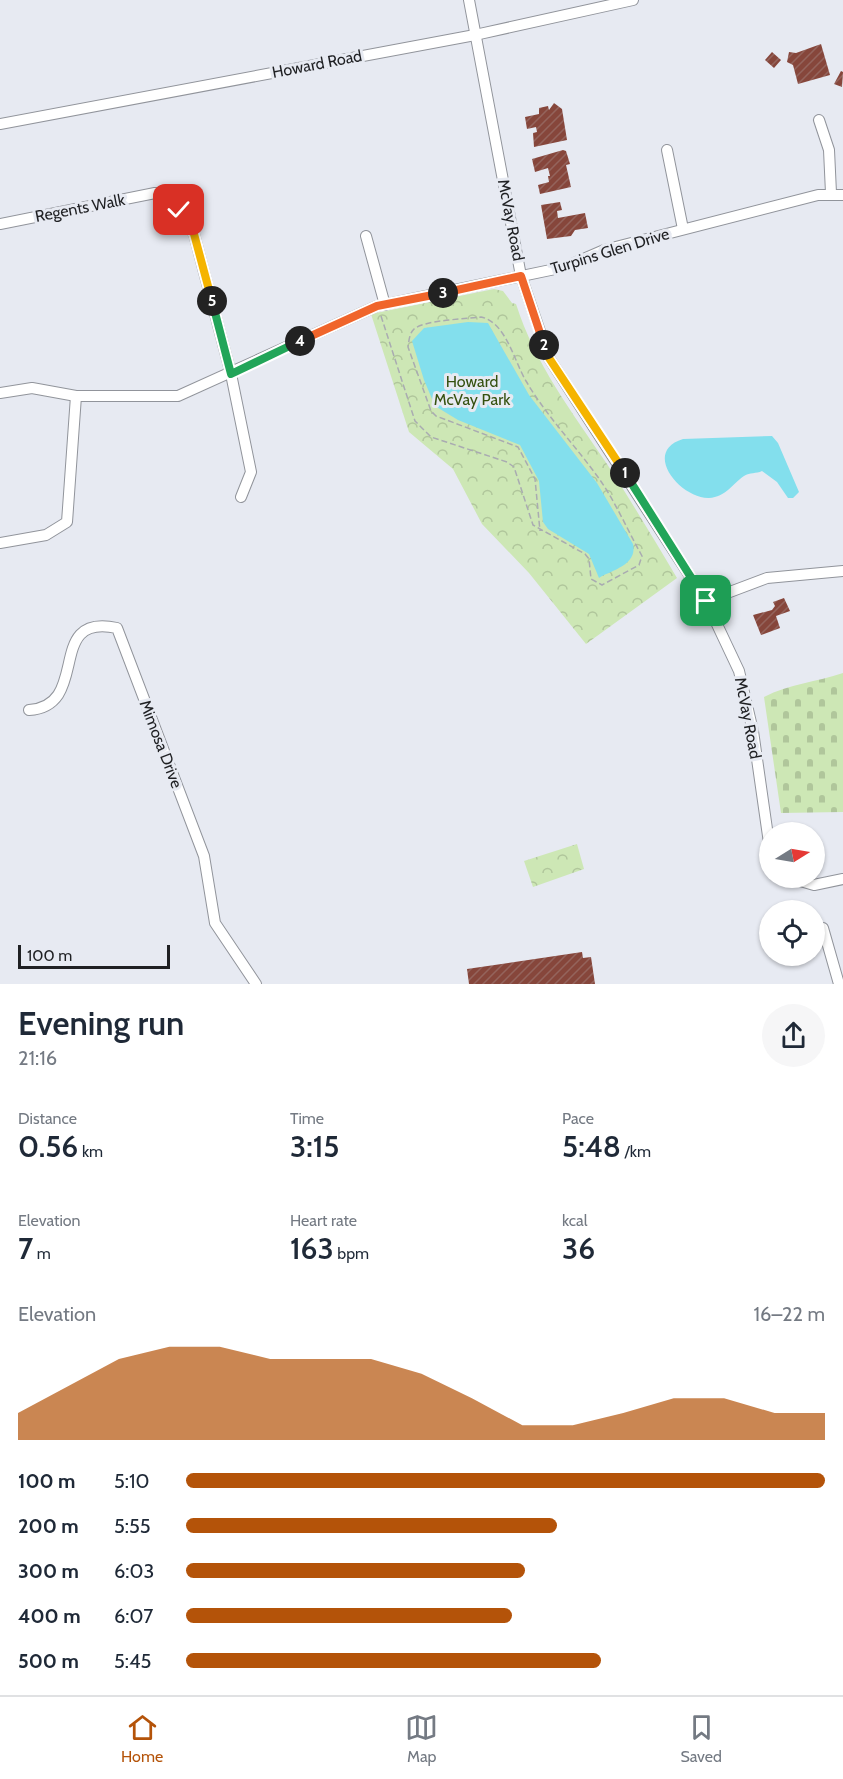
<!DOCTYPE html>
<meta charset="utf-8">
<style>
:root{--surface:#fff;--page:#f6f6f7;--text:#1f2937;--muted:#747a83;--line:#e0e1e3;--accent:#b45309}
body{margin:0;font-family:Cabin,sans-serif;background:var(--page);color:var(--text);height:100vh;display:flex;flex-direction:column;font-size:22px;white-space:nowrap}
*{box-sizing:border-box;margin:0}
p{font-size:20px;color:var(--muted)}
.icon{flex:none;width:33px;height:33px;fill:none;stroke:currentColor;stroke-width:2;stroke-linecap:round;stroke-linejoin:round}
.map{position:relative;height:984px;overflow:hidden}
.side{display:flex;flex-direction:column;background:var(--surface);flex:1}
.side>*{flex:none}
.needle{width:39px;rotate:79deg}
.fabs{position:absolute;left:759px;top:822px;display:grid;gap:12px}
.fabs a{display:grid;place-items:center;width:66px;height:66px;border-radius:50%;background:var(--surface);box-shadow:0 2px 4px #0004;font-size:30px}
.scale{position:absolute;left:18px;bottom:15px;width:152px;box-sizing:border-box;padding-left:6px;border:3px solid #1f2023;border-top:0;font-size:16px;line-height:21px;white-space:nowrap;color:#1f2023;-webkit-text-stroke:4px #e7eaf2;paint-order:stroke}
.pin{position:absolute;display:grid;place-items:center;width:51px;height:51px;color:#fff;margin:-26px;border-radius:12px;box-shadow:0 3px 9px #0006}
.km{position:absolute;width:30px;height:30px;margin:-15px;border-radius:50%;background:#222;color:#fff;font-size:16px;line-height:30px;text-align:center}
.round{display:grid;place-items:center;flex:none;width:63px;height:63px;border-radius:32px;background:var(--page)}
.head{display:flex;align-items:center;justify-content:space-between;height:102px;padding:0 18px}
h1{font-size:33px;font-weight:600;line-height:45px}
.stats{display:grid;grid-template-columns:repeat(3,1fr);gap:9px;height:102px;padding:6px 18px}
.stats div{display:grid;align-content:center}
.stats b{font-size:30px;font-weight:600}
.stats small{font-size:16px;font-weight:400}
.stats p{font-size:16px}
.chart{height:168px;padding:12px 18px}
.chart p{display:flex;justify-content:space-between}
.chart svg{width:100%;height:108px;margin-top:6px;fill:var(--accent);opacity:.7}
ul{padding:0 18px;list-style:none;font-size:20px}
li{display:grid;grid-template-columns:96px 72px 1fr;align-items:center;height:45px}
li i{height:15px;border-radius:8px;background:var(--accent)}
.tabs{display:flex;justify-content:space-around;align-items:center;height:84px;border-top:2px solid var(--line);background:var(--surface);font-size:16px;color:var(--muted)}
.tabs a{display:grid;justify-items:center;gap:3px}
.tabs .selected{color:var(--accent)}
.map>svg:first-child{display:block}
.forest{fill:url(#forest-crowns)}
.cemetery{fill:url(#cemetery-stones)}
.water{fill:#83dfed}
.building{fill:url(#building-hatch)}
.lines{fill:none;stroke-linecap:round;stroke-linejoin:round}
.minor-casing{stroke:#91949b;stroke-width:12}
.path{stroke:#a9abb1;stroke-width:1.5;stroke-dasharray:6 3;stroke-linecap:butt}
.minor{stroke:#fff;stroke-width:10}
.split-1-casing{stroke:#fff;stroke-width:12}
.split-2-casing{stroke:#fff;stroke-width:12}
.split-3-casing{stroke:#fff;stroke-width:12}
.split-4-casing{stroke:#fff;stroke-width:12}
.split-5-casing{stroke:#fff;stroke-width:12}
.split-6-casing{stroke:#fff;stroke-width:12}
.split-1{stroke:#22a559;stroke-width:8}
.split-2{stroke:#f5b400;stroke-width:8}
.split-3{stroke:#f0652b;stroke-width:8}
.split-4{stroke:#f0652b;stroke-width:8}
.split-5{stroke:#22a559;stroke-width:8}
.split-6{stroke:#f5b400;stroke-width:8}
.labels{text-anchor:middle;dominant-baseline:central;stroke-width:6;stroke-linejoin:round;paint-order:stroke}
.street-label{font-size:16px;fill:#1f2023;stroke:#e7eaf2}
.park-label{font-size:16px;fill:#35510f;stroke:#e7eaf2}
</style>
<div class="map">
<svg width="843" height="984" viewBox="0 0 843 984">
<defs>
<pattern id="forest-crowns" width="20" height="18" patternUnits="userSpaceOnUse" patternTransform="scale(1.5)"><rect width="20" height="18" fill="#cde7b5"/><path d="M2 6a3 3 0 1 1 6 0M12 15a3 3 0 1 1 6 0" fill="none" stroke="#b0c69b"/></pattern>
<pattern id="cemetery-stones" width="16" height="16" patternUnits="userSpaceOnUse" patternTransform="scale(1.5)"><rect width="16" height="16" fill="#cde7b5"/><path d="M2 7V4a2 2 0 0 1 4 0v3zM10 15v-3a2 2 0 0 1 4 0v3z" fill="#b0c69b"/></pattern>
<pattern id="building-hatch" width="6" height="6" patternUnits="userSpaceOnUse" patternTransform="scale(1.5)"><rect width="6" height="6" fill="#86463b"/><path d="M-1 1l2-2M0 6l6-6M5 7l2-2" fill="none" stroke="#94645c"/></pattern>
</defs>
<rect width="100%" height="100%" fill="#e7eaf2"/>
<g class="forest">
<path d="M494 289 503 291 512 303 516 304C535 364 572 412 607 464 631 501 654 539 677 578L586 644 529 573 482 524 453 469 409 432 371 314Z"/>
<path d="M577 844 584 869 533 887 524 861Z"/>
</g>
<path class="cemetery" d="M843 673V812L781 813 764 697C789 684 817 682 843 673Z"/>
<g class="water">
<path d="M468 322 488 323 529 395 597 483 633 544C638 566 609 571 599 578L589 554 548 529 543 522 539 481 520 445 458 420 435 406 424 380 412 341 424 328Z"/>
<path d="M772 436 778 443 799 492 793 498H788L777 482 762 471C756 474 750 472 744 476 732 484 726 497 709 498 681 499 641 452 683 439Z"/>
</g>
<g class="building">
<path d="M821 44 830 75 798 84 793 65 787 62 789 52 796 53Z"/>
<path d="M772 52 781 60 774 68 765 60Z"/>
<path d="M841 71 843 72 842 87 834 84Z"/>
<path d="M554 103 562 109 567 140 534 147 533 133 537 132 536 127 527 129 525 117 539 114V108L548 106 549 110Z"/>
<path d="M563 150 566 151 570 164 566 165 571 187 540 194 538 185 549 182 548 176H550L548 168 535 172 532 159Z"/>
<path d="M560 202 562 210 557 211 558 218 585 213 588 228 575 230 571 236 547 239 541 205Z"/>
<path d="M784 598 790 611 776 616 780 628 761 635 753 615 772 610 775 606 773 602Z"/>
<path d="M582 952 583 958 591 957 595 984H469L467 969Z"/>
</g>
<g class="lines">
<g class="minor-casing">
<g id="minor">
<path d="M469 0 521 276 549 358 706 601 739 671 753 731 770 850"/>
<path d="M819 120 829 150 831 193"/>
<path d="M0 124 475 35 633 0"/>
<path d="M667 150 683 229"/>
<path d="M0 224 155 193 179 210 194 234 231 374 251 472 241 497"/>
<path d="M366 236 385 305"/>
<path d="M0 393 32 388 76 396H178L377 306 565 267 604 250 818 195H843"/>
<path d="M0 543 46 535 67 522 76 396"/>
<path d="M706 601 767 578 843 571"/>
<path d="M29 710C92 706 44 612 117 628L204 856 215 923 256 984"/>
<path d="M790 878 814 885 843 879"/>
<path d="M823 928 839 984"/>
</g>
</g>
<path class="path" d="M381 316 415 421 431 437 507 462 514 467 533 525 585 554 589 559 591 579 602 585 639 565 642 556C628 531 616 503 600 480 576 446 547 417 526 381 514 361 506 322 481 317 465 319 425 320 414 329 409 334 409 341 408 347L431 411 436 416 518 447 535 479 540 531"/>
<use href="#minor" class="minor"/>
</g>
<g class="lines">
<g class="split-1-casing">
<path id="split-1" d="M625 473 706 601"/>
</g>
<g class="split-2-casing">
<path id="split-2" d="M544 345 549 358 625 473"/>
</g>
<g class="split-3-casing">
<path id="split-3" d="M443 293 521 276 544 345"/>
</g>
<g class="split-4-casing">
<path id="split-4" d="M300 341 377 306 443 293"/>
</g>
<g class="split-5-casing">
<path id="split-5" d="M212 301 231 374 300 341"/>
</g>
<g class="split-6-casing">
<path id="split-6" d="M179 210 194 234 212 301"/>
</g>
<use href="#split-1" class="split-1"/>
<use href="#split-2" class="split-2"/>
<use href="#split-3" class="split-3"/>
<use href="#split-4" class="split-4"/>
<use href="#split-5" class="split-5"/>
<use href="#split-6" class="split-6"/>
</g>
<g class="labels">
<g class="street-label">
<text transform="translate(317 64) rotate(-11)">Howard Road</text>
<text transform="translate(80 208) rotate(-11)">Regents Walk</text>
<text transform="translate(511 220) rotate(79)">McVay Road</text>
<text transform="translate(610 251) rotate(-17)">Turpins Glen Drive</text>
<text transform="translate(748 718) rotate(79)">McVay Road</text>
<text transform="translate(161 744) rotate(69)">Mimosa Drive</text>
</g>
<g class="park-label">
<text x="472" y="381">Howard<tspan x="472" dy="18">McVay Park</tspan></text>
</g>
</g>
</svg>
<div class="fabs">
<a><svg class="needle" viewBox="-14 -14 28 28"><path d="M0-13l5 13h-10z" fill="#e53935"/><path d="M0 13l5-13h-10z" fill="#747a83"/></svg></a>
<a><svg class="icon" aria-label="locate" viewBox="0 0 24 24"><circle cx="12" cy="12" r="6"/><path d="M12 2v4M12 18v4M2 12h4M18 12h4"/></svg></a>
</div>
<div class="scale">100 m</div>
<div class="pin" style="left:706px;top:601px;background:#1e9e55"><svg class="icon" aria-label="arrive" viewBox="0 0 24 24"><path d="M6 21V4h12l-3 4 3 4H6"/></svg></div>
<div class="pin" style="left:179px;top:210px;background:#d93025"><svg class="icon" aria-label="check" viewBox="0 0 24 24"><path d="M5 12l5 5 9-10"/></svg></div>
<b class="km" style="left:625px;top:473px">1</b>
<b class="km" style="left:544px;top:345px">2</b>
<b class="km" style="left:443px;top:293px">3</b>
<b class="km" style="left:300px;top:341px">4</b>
<b class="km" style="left:212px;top:301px">5</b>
</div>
<section class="side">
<div class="head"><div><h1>Evening run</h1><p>21:16</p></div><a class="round"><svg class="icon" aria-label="share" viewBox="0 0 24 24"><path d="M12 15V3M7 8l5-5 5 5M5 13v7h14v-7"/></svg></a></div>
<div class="stats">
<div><p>Distance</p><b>0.56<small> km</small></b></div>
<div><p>Time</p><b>3:15</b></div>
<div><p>Pace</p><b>5:48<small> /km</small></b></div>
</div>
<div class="stats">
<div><p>Elevation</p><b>7<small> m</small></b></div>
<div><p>Heart rate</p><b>163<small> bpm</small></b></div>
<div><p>kcal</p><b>36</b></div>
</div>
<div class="chart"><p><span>Elevation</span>16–22 m</p>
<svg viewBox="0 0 160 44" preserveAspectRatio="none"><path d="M0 44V33L10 22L20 11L30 6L40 6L50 11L60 11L70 11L80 17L90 27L100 38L110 38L120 33L130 27L140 27L150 33L160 33V44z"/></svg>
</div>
<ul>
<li><b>100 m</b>5:10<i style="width:100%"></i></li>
<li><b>200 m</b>5:55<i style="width:58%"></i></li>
<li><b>300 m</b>6:03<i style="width:53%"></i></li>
<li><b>400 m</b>6:07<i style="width:51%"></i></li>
<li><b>500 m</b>5:45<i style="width:65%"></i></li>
</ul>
</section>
<nav class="tabs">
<a class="selected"><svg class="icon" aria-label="home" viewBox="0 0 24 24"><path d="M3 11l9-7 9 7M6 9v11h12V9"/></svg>Home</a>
<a><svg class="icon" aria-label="map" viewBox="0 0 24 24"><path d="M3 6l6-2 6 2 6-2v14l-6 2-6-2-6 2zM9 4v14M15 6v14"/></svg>Map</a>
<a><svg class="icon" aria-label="saved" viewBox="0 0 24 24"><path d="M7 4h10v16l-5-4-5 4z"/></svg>Saved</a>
</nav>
